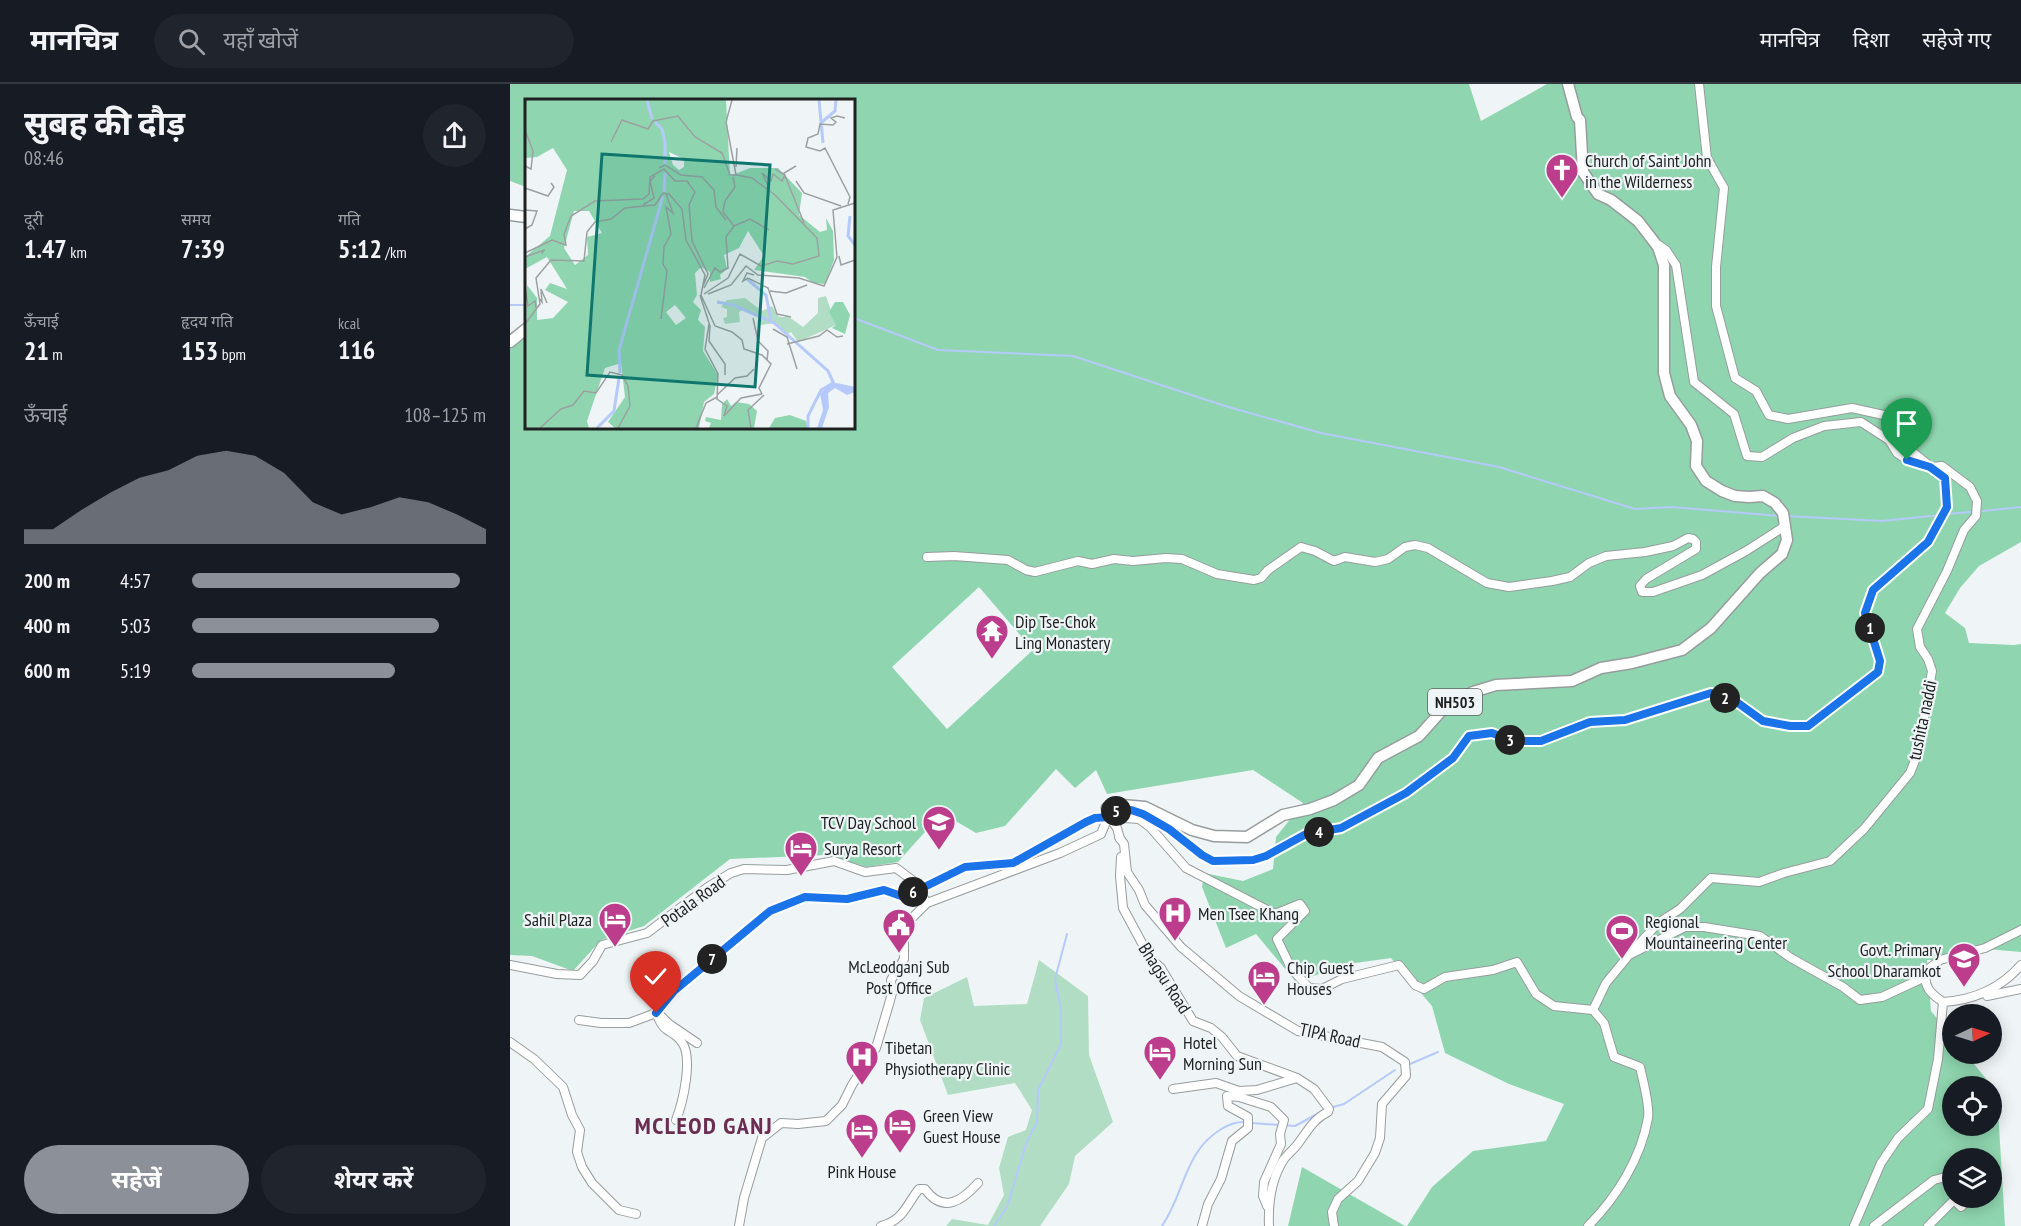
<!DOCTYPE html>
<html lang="hi">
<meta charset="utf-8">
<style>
:root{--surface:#171b24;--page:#20242c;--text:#f1f3f6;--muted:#9ea1a6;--line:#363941;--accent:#8c9099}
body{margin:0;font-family:"PT Sans Narrow","Noto Sans Devanagari",sans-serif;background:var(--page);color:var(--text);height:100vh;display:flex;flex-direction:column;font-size:22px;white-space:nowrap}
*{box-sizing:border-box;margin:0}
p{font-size:20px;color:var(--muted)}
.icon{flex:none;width:33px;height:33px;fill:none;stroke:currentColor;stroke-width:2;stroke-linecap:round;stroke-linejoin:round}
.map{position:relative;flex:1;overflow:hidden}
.sheet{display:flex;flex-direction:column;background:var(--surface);width:510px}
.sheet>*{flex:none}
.needle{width:39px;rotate:86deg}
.tools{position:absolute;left:1432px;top:920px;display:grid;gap:12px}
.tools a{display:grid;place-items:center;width:60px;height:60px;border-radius:50%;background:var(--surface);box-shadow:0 3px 15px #0003;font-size:30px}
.pin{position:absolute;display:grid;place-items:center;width:51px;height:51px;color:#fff;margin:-62px -26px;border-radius:50% 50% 50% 0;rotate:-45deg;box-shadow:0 0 6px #0007}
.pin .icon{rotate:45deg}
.km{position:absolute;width:30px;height:30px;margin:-15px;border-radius:50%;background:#222;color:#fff;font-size:16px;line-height:30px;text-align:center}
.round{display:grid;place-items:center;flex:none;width:63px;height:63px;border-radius:32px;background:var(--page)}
.headline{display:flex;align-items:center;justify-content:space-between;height:102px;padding:0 24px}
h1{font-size:33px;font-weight:700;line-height:45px}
.stats{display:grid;grid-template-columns:repeat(3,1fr);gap:9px;height:102px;padding:6px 24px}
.stats div{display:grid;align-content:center}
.stats b{font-size:26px;font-weight:700}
.stats small{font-size:16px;font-weight:400}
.stats p{font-size:16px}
.chart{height:168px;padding:12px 24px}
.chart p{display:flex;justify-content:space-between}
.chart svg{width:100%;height:108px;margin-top:6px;fill:var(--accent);opacity:.7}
.primary-button{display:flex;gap:12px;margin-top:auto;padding:12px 24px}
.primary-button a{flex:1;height:69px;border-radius:36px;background:var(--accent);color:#fff;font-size:24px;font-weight:700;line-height:69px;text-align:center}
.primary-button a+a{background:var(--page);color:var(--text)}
ul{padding:0 24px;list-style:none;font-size:20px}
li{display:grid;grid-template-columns:96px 72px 1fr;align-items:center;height:45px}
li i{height:15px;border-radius:8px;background:var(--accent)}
header{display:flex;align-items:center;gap:36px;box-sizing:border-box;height:84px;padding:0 30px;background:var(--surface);border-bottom:2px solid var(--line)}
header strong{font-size:28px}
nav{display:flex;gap:33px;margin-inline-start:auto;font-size:21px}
.search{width:420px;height:54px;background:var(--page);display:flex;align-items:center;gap:15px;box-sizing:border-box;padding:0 21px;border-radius:33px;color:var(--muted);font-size:22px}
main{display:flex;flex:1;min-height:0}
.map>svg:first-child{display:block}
.green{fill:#b1ddc4}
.forest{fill:#8fd6b0;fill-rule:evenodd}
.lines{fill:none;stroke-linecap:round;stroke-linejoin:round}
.stream{stroke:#b5cafa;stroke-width:2}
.minor-casing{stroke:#979c9d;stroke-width:10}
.major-casing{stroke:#979c9d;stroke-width:13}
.minor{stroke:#fff;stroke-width:8}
.major{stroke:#fff;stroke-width:10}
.route-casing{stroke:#fff;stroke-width:12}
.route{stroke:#1a73e8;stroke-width:8}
.labels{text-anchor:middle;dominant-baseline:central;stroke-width:4.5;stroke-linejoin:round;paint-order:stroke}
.shield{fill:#eff5f6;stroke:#5d6161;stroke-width:1.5}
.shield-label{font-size:16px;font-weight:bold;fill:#1f2121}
.poi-label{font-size:18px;fill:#1f2121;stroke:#eff5f6;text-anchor:start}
.street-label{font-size:18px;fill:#1f2121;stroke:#eff5f6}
.district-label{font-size:24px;font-weight:bold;letter-spacing:1.5px;fill:#6b2c51;stroke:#eff5f6}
.inset-river{fill:none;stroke:#b5cafa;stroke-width:3}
.inset-road{fill:none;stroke:#9ca0a1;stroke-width:1.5}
.view{fill:#0f766e;fill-opacity:0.15;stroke:#0f766e;stroke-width:3}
.inset-edge{fill:none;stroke:#1f2121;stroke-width:3}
</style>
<header>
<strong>मानचित्र</strong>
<div class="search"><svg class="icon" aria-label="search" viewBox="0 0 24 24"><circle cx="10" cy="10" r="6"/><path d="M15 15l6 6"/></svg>यहाँ खोजें</div>
<nav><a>मानचित्र</a><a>दिशा</a><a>सहेजे गए</a></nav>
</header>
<main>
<section class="sheet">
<div class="headline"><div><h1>सुबह की दौड़</h1><p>08:46</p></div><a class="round"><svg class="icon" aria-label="share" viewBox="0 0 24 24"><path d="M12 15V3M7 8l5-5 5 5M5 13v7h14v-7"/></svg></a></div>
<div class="stats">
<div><p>दूरी</p><b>1.47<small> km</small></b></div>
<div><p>समय</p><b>7:39</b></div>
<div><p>गति</p><b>5:12<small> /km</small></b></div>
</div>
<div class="stats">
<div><p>ऊँचाई</p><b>21<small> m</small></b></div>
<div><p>हृदय गति</p><b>153<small> bpm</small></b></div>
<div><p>kcal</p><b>116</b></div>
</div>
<div class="chart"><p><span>ऊँचाई</span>108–125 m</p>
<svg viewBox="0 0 160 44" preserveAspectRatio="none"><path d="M0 44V38L10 38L20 30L30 23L40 17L50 14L60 8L70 6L80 8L90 15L100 27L110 32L120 29L130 25L140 27L150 32L160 38V44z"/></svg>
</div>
<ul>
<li><b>200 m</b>4:57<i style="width:91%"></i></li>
<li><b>400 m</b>5:03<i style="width:84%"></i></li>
<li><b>600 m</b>5:19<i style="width:69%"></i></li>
</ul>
<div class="primary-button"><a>सहेजें</a><a>शेयर करें</a></div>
</section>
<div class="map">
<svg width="1511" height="1142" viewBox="0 0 1511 1142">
<rect width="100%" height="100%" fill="#eff5f6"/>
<path class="green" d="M529 876 578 912 579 971 603 1038 565 1072 559 1100 530 1142H436L442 1135 478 1141 494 1111 489 1084 498 1053 516 1046 522 1026 505 999 438 1011 410 936 414 914 457 893 464 922 517 920Z"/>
<g class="forest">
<path d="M0 0H959L971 37 1037 0H1511V458L1469 482 1450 504 1435 529 1455 544 1459 559 1504 561 1511 560V868L1477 865 1430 876H1417L1421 927 1443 954V969H1455L1482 1002H1443V1041H1482V1002L1487 1009 1495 1142H897L922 1103 963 1067 1036 1057 1054 1020 999 1000 935 969 922 922 881 874 838 880 786 898 746 850 716 864 692 803 694 789 733 797 763 785 766 753 793 719 743 686 597 710 586 686 565 704 546 685 495 742 466 749 432 729 388 778 357 783 315 771 220 775 134 842 91 856 63 887 22 872 0 871V249L16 245V344H344V16H16V103L0 97ZM469 503 523 566 437 645 382 583ZM1443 1074H1482V1113H1443Z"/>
<path d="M792 1083 895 1142H778Z"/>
</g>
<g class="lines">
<g class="stream">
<path d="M0 221H16"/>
<path d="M344 234 428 266 563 272 715 322 811 349 989 383 1125 425 1161 423 1271 432"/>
<path d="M1473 427 1511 423"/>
<path d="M1436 430 1460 428"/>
<path d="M1277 432 1372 437 1430 431"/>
<path d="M900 980 928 968"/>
<path d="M823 1023 834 1020 885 986"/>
<path d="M741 1039 785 1042 809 1029"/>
<path d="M484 1142 497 1123 517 1057 527 1039 528 1006 551 960V926L545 895 557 850"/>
<path d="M652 1142C675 1109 674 1066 713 1044 721 1040 725 1038 735 1038"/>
</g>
<g class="minor-casing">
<g id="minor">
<path d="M417 473 444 472 498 476 516 486 525 488 568 477 582 480 604 475 623 477 656 474 672 475 707 490 744 496 751 494 758 486 791 463 805 467 824 477 835 473 865 478 878 475 895 463 905 461 918 464 977 499 999 503 1042 497 1060 493 1079 479 1096 472 1135 468 1163 462 1178 454 1183 455 1186 458V465L1136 495 1130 502 1132 508H1143L1192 491 1236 467 1275 442"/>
<path d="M599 733 607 744 610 755"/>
<path d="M609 753 614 760 617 788 629 806 635 821 671 863 729 912 788 947 872 963 895 978 896 992 872 1020 870 1054 865 1069 848 1097 828 1115 822 1128 824 1142"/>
<path d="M611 773 610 792 613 824 640 874 651 884 683 937 701 944 712 953 727 972 787 994 804 1005 819 1025 818 1028C803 1035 797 1048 787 1061 783 1066 778 1070 774 1075 761 1095 758 1119 759 1142"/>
<path d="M1119 871 1148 839 1170 825 1201 794 1249 798 1274 789 1320 777 1354 745 1400 689 1408 669 1422 587 1418 575 1410 563 1407 545 1437 487 1454 446 1466 432 1467 417 1460 403 1432 382 1420 383 1397 376 1387 369 1379 356 1351 338 1314 342 1283 354 1252 373 1237 372 1224 330 1184 298 1166 181 1156 166 1146 159"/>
<path d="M0 881 47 890 70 891 83 877 92 861 137 849 198 803 221 789 234 785 277 786 324 777 355 788 386 784 402 796 417 819"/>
<path d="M1477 912 1511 905"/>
<path d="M1433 918C1421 910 1413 903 1416 887L1430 876 1475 864 1511 846"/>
<path d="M1433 918C1464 916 1490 905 1511 881"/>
<path d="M1083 926 1096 899 1119 871 1175 843H1194L1250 852 1281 874 1333 903 1350 916 1372 913 1415 893"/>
<path d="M146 929C149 935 151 942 156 945 161 949 167 951 171 957 184 972 173 1018 166 1036"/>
<path d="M150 931 159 940 187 959"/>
<path d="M69 936 91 939H119L146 929 164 907 260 827 295 813 337 815 374 806 394 813 455 783 503 779 576 738 585 734 599 733 629 735 640 743 676 784 765 830 790 820 795 827 767 855 781 884 799 904 812 905 832 895 889 881 905 901 914 905 935 893 983 886 1007 878 1026 910 1044 922 1083 926"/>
<path d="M0 958 24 975 53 1003 62 1031 70 1046 67 1068 72 1083 82 1099 109 1126 126 1130"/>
<path d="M663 1005 706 999 729 1007 747 1006 787 994"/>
<path d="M1482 1106H1483"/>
<path d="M1450 1113 1447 1119 1451 1123 1463 1113"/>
<path d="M229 1142 234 1114 252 1054 271 1039 288 1040 316 1037 332 1021 342 1001 366 964 379 920 382 909 381 896 394 875V842L417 819 550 769 591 750 600 728 621 726 633 730 659 745 691 771 703 777 743 776 756 772 796 750 831 744 896 709 943 674 959 652 982 649 1003 657H1031L1080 638 1115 636 1201 610 1228 619 1253 637 1280 642H1298L1368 588 1370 577 1355 529 1363 506 1418 458 1437 423 1435 394 1396 363 1378 332 1342 324 1278 335 1259 331 1246 307 1225 294 1206 222V183L1214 104 1197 74 1189 0"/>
<path d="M371 1142C394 1136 396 1121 409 1105H415C433 1130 452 1117 468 1099"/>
<path d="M692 1142 698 1120 711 1095 722 1057 738 1044V1033L718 1022 717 1012 729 1013 761 1023 774 1036 770 1050 771 1060 754 1098 753 1112 757 1122"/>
<path d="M1078 1142C1107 1113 1131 1074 1138 1034 1140 1021 1133 997 1130 983L1104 973 1094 939 1083 926"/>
<path d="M1344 1142 1371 1079 1388 1054 1418 1025 1428 975 1433 918"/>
<path d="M1364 1142 1424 1096 1443 1091"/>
<path d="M1418 1142 1447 1113"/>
</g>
</g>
<g class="major-casing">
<g id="major">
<path d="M0 131 16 133"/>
<path d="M0 258 16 245"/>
<path d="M599 733 597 724 603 721H612L635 723 682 746 704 752 737 753 773 731 800 725 824 716 849 701 868 674 909 652 935 623 963 608 986 601 1062 597 1091 584 1122 579 1172 566 1201 544 1250 489 1272 470 1277 456 1273 429 1265 419 1253 412 1239 413 1225 412 1212 407 1196 397 1186 382 1187 357 1181 341 1160 312 1154 289V181L1148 163 1128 137 1101 116 1088 110 1073 88 1070 36 1067 33 1058 0"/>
</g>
</g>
<use href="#minor" class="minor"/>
<use href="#major" class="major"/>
</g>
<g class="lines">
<g class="route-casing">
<path id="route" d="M146 929 164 907 260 827 295 813 337 815 374 806 394 813 455 783 503 779 576 738 585 734 599 733 600 728 621 726 633 730 659 745 692 771 703 777 743 776 756 772 796 750 831 744 896 709 943 674 959 652 982 649 1003 657H1031L1080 638 1115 636 1201 609 1228 619 1253 637 1280 642H1298L1368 588 1370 577 1355 529 1363 506 1418 458 1437 423 1435 394 1420 383 1397 376"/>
</g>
<use href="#route" class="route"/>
</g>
<defs>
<g id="church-pin" transform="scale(1.725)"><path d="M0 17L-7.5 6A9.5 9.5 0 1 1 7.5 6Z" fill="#bc3d8b" stroke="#eff5f6"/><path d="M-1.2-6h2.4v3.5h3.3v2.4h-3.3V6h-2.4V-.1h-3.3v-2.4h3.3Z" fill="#fff"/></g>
<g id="temple-pin" transform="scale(1.725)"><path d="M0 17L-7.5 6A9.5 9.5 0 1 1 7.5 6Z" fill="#bc3d8b" stroke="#eff5f6"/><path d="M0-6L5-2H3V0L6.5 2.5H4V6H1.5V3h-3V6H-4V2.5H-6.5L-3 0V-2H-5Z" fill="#fff"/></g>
<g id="school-pin" transform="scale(1.725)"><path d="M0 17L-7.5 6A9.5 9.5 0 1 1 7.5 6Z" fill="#bc3d8b" stroke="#eff5f6"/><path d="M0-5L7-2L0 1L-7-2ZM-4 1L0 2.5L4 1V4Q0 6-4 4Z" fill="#fff"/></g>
<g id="hotel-pin" transform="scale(1.725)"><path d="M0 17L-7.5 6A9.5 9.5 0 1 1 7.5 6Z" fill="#bc3d8b" stroke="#eff5f6"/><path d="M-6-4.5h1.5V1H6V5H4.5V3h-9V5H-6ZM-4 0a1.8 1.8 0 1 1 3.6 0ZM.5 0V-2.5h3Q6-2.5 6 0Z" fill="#fff"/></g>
<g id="hospital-pin" transform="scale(1.725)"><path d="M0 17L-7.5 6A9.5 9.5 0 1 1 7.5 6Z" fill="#bc3d8b" stroke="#eff5f6"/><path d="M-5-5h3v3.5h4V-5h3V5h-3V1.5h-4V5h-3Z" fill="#fff"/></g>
<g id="civic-pin" transform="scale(1.725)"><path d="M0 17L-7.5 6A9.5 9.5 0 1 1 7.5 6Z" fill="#bc3d8b" stroke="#eff5f6"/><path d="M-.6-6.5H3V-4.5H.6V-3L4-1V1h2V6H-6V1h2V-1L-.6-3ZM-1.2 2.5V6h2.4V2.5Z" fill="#fff"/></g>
<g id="stadium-pin" transform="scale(1.725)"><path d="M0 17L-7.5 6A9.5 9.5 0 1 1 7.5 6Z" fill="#bc3d8b" stroke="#eff5f6"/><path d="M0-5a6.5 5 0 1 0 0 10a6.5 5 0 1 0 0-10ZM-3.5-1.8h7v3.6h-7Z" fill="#fff"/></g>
</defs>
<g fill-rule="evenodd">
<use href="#church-pin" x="1052" y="86"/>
<use href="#temple-pin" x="482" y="547"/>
<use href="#school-pin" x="429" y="738"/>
<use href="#hotel-pin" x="291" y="764"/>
<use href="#hospital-pin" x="665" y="829"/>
<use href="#hotel-pin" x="105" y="835"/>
<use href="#civic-pin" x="389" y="841"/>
<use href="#stadium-pin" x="1112" y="847"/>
<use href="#school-pin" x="1454" y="875"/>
<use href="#hotel-pin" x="754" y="893"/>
<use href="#hotel-pin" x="650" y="968"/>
<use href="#hospital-pin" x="352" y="973"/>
<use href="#hotel-pin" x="390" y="1041"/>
<use href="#hotel-pin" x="352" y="1046"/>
</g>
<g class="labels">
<rect class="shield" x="918" y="605" width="54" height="26" rx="4.5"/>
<g class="shield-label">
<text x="945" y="618">NH503</text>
</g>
<g class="poi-label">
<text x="1075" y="76">Church of Saint John<tspan x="1075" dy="21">in the Wilderness</tspan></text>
<text x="505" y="537">Dip Tse-Chok<tspan x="505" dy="21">Ling Monastery</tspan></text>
<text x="406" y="738" text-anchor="end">TCV Day School</text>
<text x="314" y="764">Surya Resort</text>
<text x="688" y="829">Men Tsee Khang</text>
<text x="82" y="835" text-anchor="end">Sahil Plaza</text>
<text x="1135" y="837">Regional<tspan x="1135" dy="21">Mountaineering Center</tspan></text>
<text x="1431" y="865" text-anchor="end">Govt. Primary<tspan x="1431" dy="21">School Dharamkot</tspan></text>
<text x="389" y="882" text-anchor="middle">McLeodganj Sub<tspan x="389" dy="21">Post Office</tspan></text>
<text x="777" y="883">Chip Guest<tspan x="777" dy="21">Houses</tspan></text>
<text x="673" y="958">Hotel<tspan x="673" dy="21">Morning Sun</tspan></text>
<text x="375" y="963">Tibetan<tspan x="375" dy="21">Physiotherapy Clinic</tspan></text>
<text x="413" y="1031">Green View<tspan x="413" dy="21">Guest House</tspan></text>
<text x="352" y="1087" text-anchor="middle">Pink House</text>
</g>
<g class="street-label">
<text transform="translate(1412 636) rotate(-78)">tushita naddi</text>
<text transform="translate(183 817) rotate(-36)">Potala Road</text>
<text transform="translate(655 894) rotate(57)">Bhagsu Road</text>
<text transform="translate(820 951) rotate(12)">TIPA Road</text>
</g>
<g class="district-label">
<text x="194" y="1041">MCLEOD GANJ</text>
</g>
</g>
<g transform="translate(15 15)">
<rect width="330" height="330" fill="#eff5f6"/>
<path d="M301 197 311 226 273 243 266 233 262 235 251 224 236 226 234 218 218 211 214 213 215 223 200 225 198 219 202 218V210L196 208 202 201 220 199 237 212 247 207 254 218H264L278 228 293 214V199Z" fill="#b1ddc4"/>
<path d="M0 1H201L205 77 225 69H253L277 94 274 116 295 133 302 131 301 119 308 132 309 161 300 185 288 184 280 178 229 171 239 157 223 132 214 149 199 156 202 170 195 176 196 180 185 183V173L176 168 170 174 172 196 168 203 176 211 173 221 180 228 178 252 193 276 189 295 179 303 174 329H90L83 323 100 298 96 264 80 269 62 322 64 329H0L2 186 12 199V221L28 219 43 203 20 191 25 184 42 190 22 158 0 170V158L25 137 42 71 28 49 12 58 0 59ZM144 53 159 60V68L154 71 148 66ZM49 112H64L77 134 62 138 63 156 50 166 39 149ZM150 206 161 219 151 226 141 213ZM310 203H318L325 216 320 235 307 229 311 226 304 213ZM202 300 206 307 211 303 224 305 232 312 229 329H184L186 324 180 322 181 318 196 321 197 305ZM265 316 281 322 283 329H244L250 319Z" fill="#8fd6b0" fill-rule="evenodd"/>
<path d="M312 284 330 288V293L322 296 310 289 303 294 304 308 297 329H292L298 311 295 295 303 286Z" fill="#b5cafa"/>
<path class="inset-river" d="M122 1 127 20M294 1 298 44M130 23 137 30 140 43V65M297 23 310 12 311 1M139 93 140 74M325 117 323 137 330 146M222 180 241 196 246 221M192 203 208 206 249 224 303 272 309 285M95 274 94 251 138 97M72 329 89 312 94 279M283 329V317L296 291 308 284"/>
<path class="inset-road" d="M207 1 201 23 211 76M320 19 312 17 306 19 311 23 308 26 295 25 293 35 283 39 281 48 295 52 300 49 325 98 323 105M0 31 8 52 6 70 0 67M86 43 97 21 123 30 128 22 153 17 170 38 197 54 205 76H211M271 67 259 74 279 124M211 68 212 49M134 69 140 66 156 76 177 78 189 91 191 108 201 121M208 78 210 88 200 102 198 113 209 127M271 82 279 94 316 107M0 89 23 97 29 88 26 84M245 91 237 74 246 82 248 75 257 82 260 76 250 70M118 106 129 99 125 82 130 77M0 111 12 112 7 126 0 130M209 127 225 120 244 131M0 154 27 141 41 146 39 135 46 117 70 102 118 100 124 95 125 78 139 70 150 82H162L170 93 164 106 167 142 183 175 178 187M314 157 316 166 330 161M0 158 19 151 17 155M229 176 222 174 218 182 223 179 243 189 252 215 266 218M0 187 3 207 10 202 11 209M179 189 190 169 195 173 203 169 201 138 209 127M245 192 261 194 282 186M179 195 203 179 215 155 236 167 252 162 268 165 294 157 292 139 250 96 227 79 211 76M183 195 206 186 221 167 233 176 274 179 299 187 312 158 308 111 330 104M175 196 185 227 184 242 200 265V276M176 196 190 227 207 233 217 241 219 250 237 256 246 265 234 289 237 295M15 200 17 203 16 190 22 204M228 219 233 242 243 252 242 262M136 220 142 172 138 165 139 148 146 135 141 108 148 114 141 95M0 225 15 205 11 179 26 161 59 162 62 133 70 123 86 120 100 109 130 106 138 94 144 95 157 110 161 141 180 176 176 196M184 225 180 250 193 275 192 300 202 307 199 317 216 299 237 295M248 230 262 238 272 270M262 245 294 237 302 231 312 238 318 237M192 296 210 279 222 277 229 270M15 329 36 310 48 306 59 292 71 294 85 273 97 276 103 287 105 307 93 329M171 329 181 304 192 298M226 329 223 311 239 296"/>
<path class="view" d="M77 55 245 66 230 288 62 276Z"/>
<rect width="330" height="330" class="inset-edge"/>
</g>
</svg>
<div class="tools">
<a><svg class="needle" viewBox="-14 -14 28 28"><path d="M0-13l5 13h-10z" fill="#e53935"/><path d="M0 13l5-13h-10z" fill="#9ea1a6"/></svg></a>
<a><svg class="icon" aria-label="locate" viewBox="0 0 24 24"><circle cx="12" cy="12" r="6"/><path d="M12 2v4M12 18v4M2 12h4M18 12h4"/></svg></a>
<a><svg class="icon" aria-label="layers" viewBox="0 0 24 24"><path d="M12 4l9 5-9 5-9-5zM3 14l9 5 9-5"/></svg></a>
</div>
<div class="pin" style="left:1397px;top:376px;background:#1e9e55"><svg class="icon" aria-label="arrive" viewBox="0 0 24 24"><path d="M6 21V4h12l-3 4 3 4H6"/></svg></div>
<div class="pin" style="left:146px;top:929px;background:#d93025"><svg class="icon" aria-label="check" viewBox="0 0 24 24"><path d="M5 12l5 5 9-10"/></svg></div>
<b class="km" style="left:1360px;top:544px">1</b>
<b class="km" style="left:1215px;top:614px">2</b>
<b class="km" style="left:1000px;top:656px">3</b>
<b class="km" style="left:809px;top:748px">4</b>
<b class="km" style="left:606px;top:727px">5</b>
<b class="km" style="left:403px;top:808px">6</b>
<b class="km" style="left:202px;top:875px">7</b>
</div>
</main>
